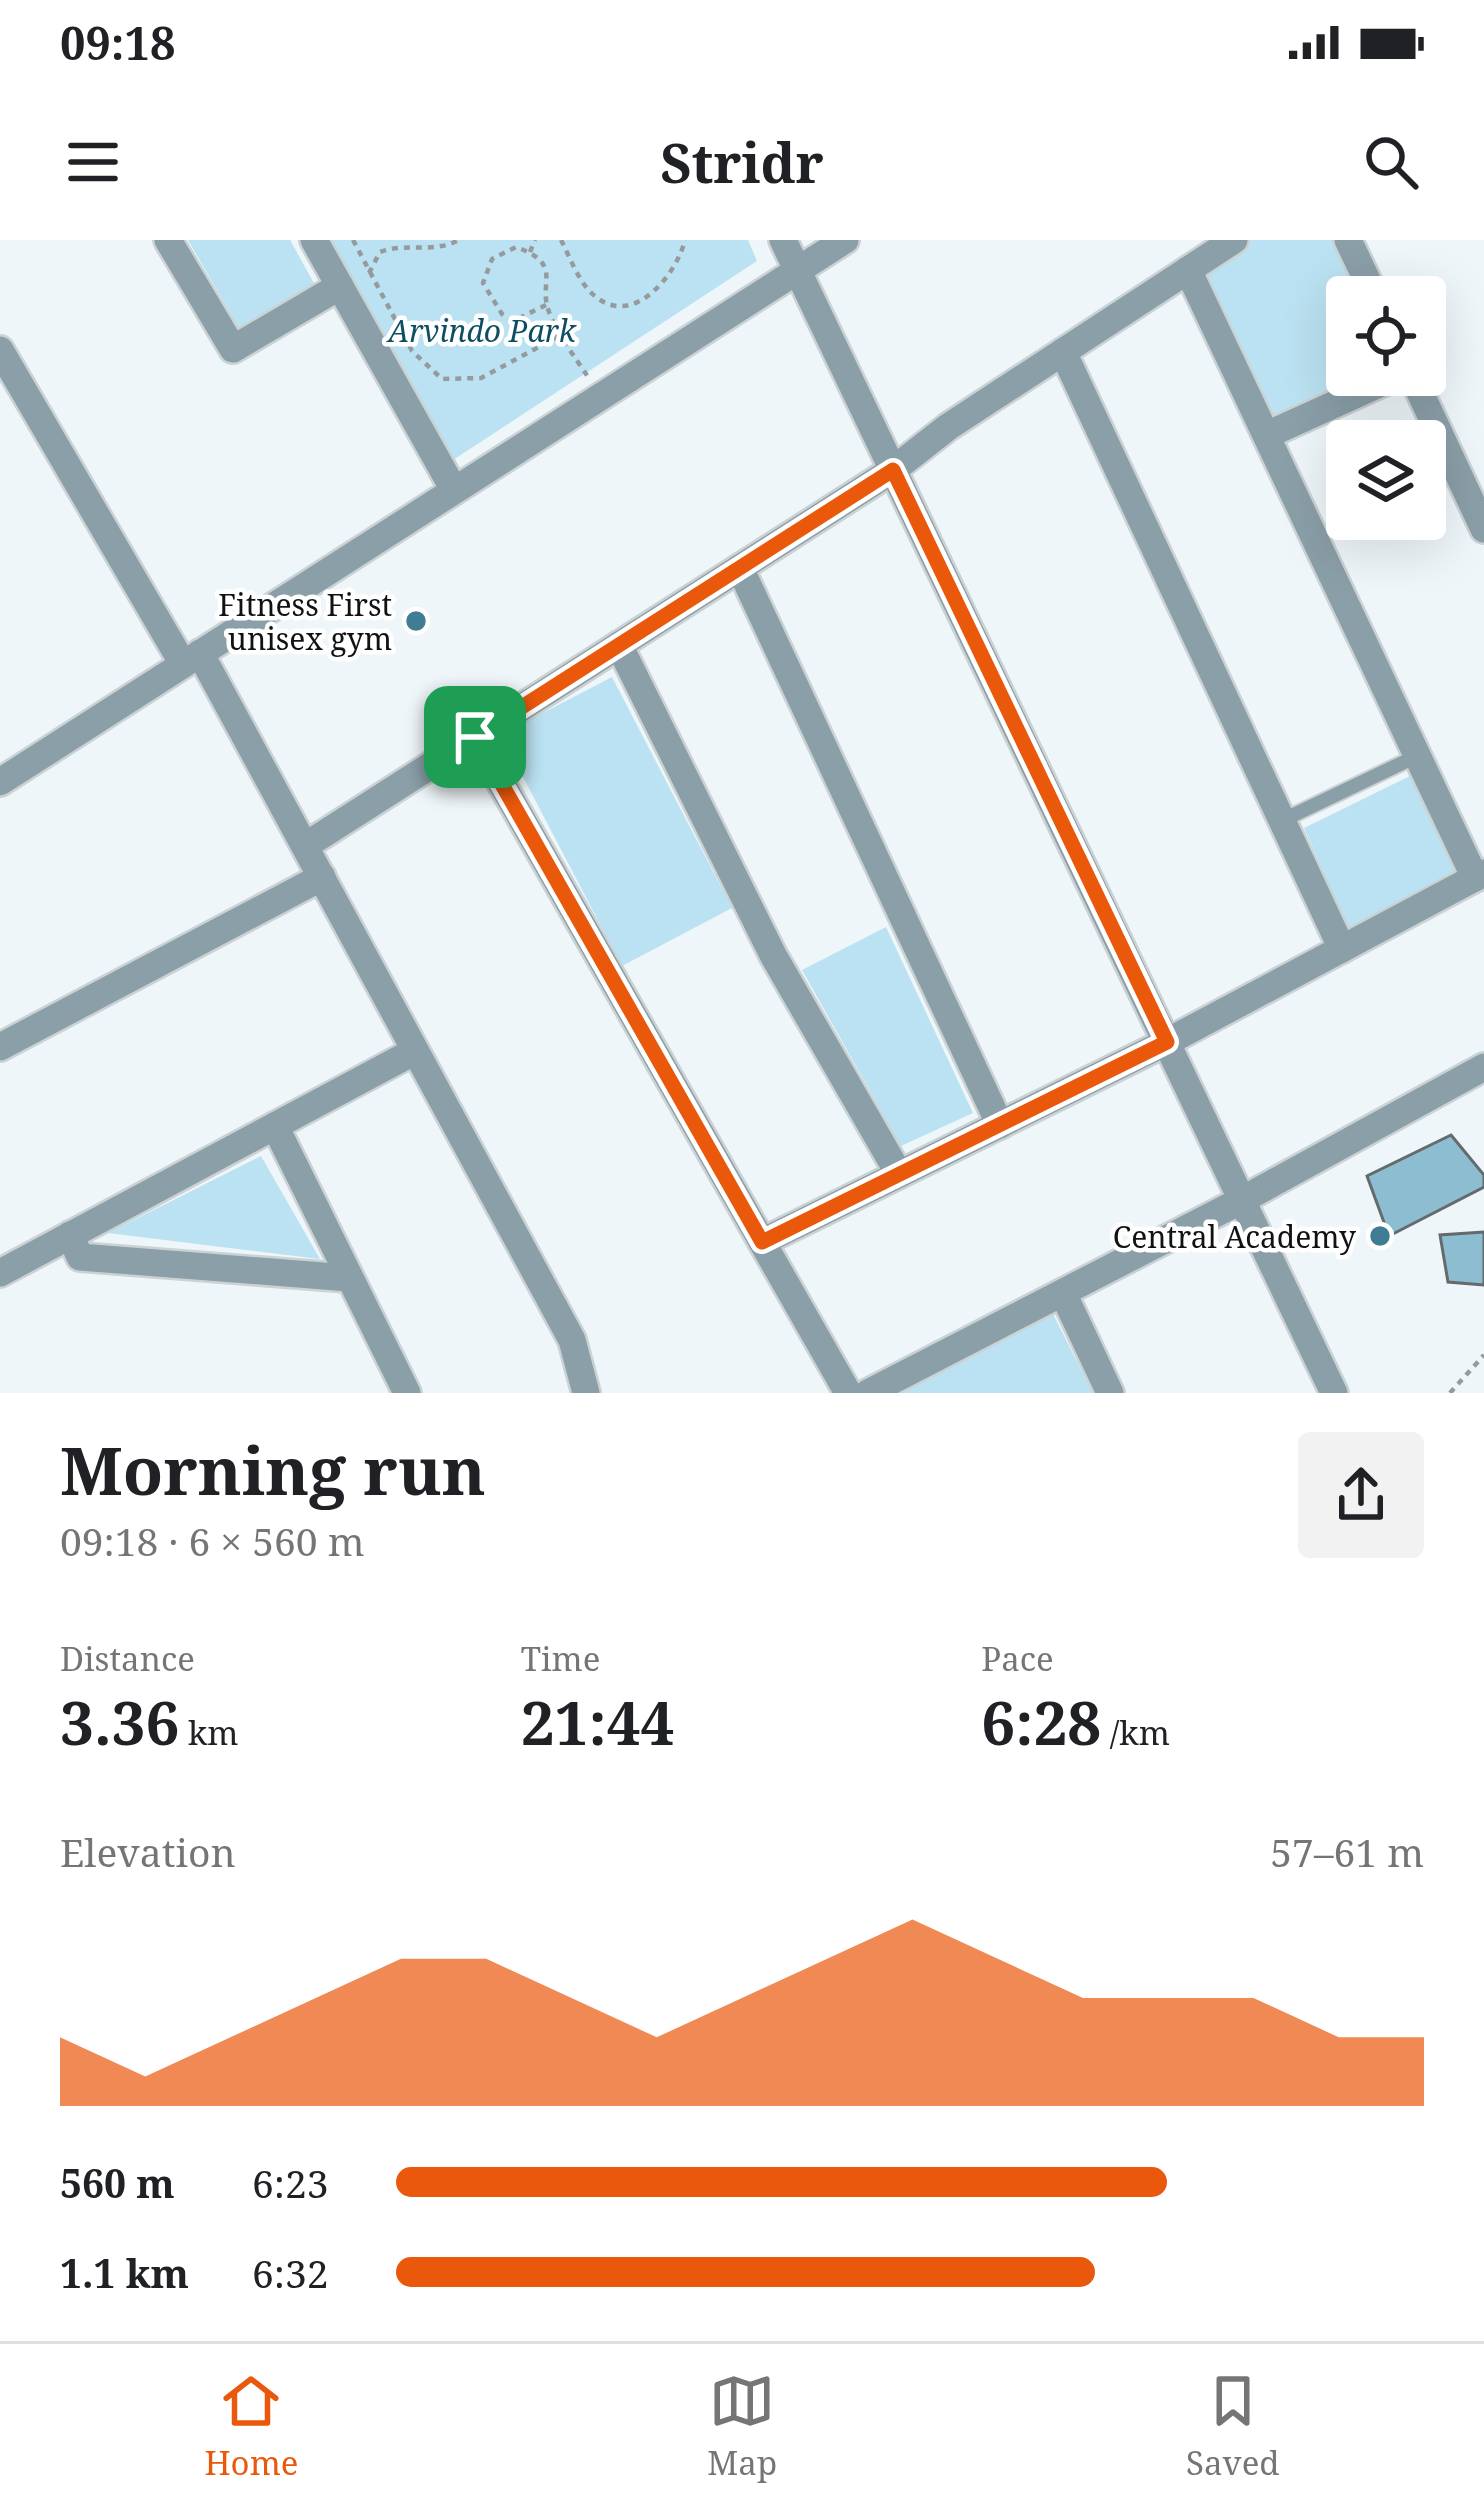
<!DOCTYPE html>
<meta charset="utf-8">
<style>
:root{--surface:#fff;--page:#f2f2f2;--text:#202124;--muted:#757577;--line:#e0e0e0;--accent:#ea580c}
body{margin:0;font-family:"Noto Serif",serif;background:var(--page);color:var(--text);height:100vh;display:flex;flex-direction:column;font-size:45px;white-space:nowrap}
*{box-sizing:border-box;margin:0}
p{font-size:39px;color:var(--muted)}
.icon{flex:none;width:66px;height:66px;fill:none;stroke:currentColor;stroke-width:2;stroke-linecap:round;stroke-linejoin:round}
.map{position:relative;height:1153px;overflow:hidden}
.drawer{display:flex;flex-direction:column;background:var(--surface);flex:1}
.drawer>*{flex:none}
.buttons{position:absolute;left:1326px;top:36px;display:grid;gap:24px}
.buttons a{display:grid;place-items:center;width:120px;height:120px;border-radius:12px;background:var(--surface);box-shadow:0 12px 48px #0002;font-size:60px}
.pin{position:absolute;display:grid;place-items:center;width:102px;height:102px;color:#fff;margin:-51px;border-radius:24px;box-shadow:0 6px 18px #0006}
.round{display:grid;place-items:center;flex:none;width:126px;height:126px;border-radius:12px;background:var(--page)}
.headline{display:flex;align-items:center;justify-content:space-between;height:204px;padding:0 60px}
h1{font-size:66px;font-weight:700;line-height:90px}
.stats{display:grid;grid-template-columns:repeat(3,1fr);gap:18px;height:204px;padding:12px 60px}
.stats div{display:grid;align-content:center}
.stats b{font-size:60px;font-weight:700}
.stats small{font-size:33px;font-weight:400}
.stats p{font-size:33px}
.chart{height:336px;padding:24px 60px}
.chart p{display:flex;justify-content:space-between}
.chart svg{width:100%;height:216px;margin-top:12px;fill:var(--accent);opacity:.7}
ul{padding:0 60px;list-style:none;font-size:39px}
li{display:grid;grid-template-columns:192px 144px 1fr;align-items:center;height:90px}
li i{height:30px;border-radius:15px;background:var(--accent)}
.status{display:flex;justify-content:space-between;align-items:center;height:84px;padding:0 60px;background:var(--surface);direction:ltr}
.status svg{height:33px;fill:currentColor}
header{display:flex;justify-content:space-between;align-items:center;height:156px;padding:0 60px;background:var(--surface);font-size:54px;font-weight:700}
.tabs{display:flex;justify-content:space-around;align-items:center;height:168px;border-top:3px solid var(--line);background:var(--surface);font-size:33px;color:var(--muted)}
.tabs a{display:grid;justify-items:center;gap:6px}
.tabs .on{color:var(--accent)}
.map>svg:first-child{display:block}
.green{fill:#bbe2f2}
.building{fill:#8dbdd1;stroke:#656a6d;stroke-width:3}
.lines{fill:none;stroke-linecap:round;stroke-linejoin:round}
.lane-casing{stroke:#cbd2d4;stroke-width:18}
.street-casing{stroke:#cbd2d4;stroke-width:32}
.path{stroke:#959a9c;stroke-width:4.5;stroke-dasharray:6 6;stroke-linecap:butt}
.lane{stroke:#8b9fa8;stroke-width:14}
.street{stroke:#8b9fa8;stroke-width:27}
.route-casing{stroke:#fff;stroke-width:24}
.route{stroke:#ea580c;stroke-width:15}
.poi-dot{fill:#407c93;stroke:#fff;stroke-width:4.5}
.labels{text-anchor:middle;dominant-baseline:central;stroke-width:9;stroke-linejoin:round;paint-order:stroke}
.park-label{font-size:30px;font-style:italic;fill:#0d4e63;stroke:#fff}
.poi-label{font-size:30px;fill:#101213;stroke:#fff;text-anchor:end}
</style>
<div class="status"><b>09:18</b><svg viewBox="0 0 49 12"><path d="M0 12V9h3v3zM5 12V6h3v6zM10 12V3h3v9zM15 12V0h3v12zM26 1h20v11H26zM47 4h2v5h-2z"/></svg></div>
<header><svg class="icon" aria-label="menu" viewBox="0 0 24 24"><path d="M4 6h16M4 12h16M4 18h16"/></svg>Stridr<svg class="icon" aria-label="search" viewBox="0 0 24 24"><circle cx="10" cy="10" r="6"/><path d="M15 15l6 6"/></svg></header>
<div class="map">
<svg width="1484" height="1153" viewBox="0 0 1484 1153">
<rect width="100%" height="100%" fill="#eff6f9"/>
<g class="green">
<path d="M188 0H290L315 45 240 90Z"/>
<path d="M328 0H748L757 21 453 220Z"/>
<path d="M1251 0H1336L1363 57H1347V135H1370L1275 180 1206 31Z"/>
<path d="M612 437 732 668 622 726 501 495Z"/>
<path d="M1414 534 1462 633 1349 690 1304 588Z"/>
<path d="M886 687 973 873 901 906 802 730Z"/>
<path d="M261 916 320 1019 108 993Z"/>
<path d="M1051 1070 1093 1153H893Z"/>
</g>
<g class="building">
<path d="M1451 895 1484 935V947L1389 996 1367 936Z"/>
<path d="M1484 992V1045L1448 1042 1440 995Z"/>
</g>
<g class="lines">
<g class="lane-casing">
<path id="lane" d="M1283 580 1417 516"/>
</g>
<g class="street-casing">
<g id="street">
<path d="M168 0 233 109 340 46"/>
<path d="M314 0 454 250"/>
<path d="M783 0 1334 1153"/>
<path d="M1348 0 1375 57"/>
<path d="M1188 30 1475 638"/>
<path d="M0 110 183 424"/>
<path d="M1063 112 1342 709"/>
<path d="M1412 135 1484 289"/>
<path d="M1267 195 1399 135"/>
<path d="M740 328 1000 885"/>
<path d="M619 405 773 715 899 934"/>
<path d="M200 413 572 1100 586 1153"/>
<path d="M475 497 848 1153"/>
<path d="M0 542 845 0"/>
<path d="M305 606 893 230 948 187 1234 0"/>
<path d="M0 807 322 637"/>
<path d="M275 886 407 1153"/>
<path d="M70 995 80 1017 349 1038"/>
<path d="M762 1002 1167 802 1484 633"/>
<path d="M0 1033 415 811"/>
<path d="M1063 1053 1110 1153"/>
<path d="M868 1153 1242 960 1484 827"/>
</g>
</g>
<g class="path">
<path d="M353 0 412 111 442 139 481 138 563 94"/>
<path d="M561 0C571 19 579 44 596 57 635 88 677 33 685 0"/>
<path d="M530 12 535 0"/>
<path d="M369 33 380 12C408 2 432 14 459 0"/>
<path d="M546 65 513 81 502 74 483 43 492 19 516 7C563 24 539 41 548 69 555 91 575 117 588 137"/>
<path d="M1450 1153 1484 1115"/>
</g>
<use href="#lane" class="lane"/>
<use href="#street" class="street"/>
</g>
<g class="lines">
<g class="route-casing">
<path id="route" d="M893 230 1167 802 762 1002 475 497Z"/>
</g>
<use href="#route" class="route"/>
</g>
<g class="poi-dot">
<circle cx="416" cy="381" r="12"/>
<circle cx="1380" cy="996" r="12"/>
</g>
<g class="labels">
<g class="park-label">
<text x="482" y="90">Arvindo Park</text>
</g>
<g class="poi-label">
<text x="392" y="364">Fitness First<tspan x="392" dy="34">unisex gym</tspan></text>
<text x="1356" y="996">Central Academy</text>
</g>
</g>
</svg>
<div class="buttons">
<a><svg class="icon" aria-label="locate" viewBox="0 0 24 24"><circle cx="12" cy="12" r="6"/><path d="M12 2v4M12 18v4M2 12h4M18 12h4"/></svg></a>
<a><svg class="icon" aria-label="layers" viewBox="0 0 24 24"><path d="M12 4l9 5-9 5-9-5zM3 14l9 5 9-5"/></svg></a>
</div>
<div class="pin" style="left:475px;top:497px;background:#1e9e55"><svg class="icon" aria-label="arrive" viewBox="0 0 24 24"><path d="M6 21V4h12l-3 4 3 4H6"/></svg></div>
</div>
<section class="drawer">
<div class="headline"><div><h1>Morning run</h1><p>09:18 · 6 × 560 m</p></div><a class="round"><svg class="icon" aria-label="share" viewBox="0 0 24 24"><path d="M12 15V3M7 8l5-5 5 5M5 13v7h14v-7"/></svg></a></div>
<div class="stats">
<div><p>Distance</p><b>3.36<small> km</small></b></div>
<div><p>Time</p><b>21:44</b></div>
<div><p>Pace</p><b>6:28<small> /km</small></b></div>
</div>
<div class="chart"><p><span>Elevation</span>57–61 m</p>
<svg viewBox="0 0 160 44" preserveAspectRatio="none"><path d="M0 44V30L10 38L20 30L30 22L40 14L50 14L60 22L70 30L80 22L90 14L100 6L110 14L120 22L130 22L140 22L150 30L160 30V44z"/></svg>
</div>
<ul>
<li><b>560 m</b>6:23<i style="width:75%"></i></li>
<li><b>1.1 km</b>6:32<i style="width:68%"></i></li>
</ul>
</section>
<nav class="tabs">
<a class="on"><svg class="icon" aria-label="home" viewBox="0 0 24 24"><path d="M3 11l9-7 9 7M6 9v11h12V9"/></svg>Home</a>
<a><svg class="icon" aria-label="map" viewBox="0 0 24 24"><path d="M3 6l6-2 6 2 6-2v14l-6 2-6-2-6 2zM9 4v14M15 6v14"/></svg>Map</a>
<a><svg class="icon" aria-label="saved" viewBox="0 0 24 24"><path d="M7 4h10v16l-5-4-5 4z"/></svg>Saved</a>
</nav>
